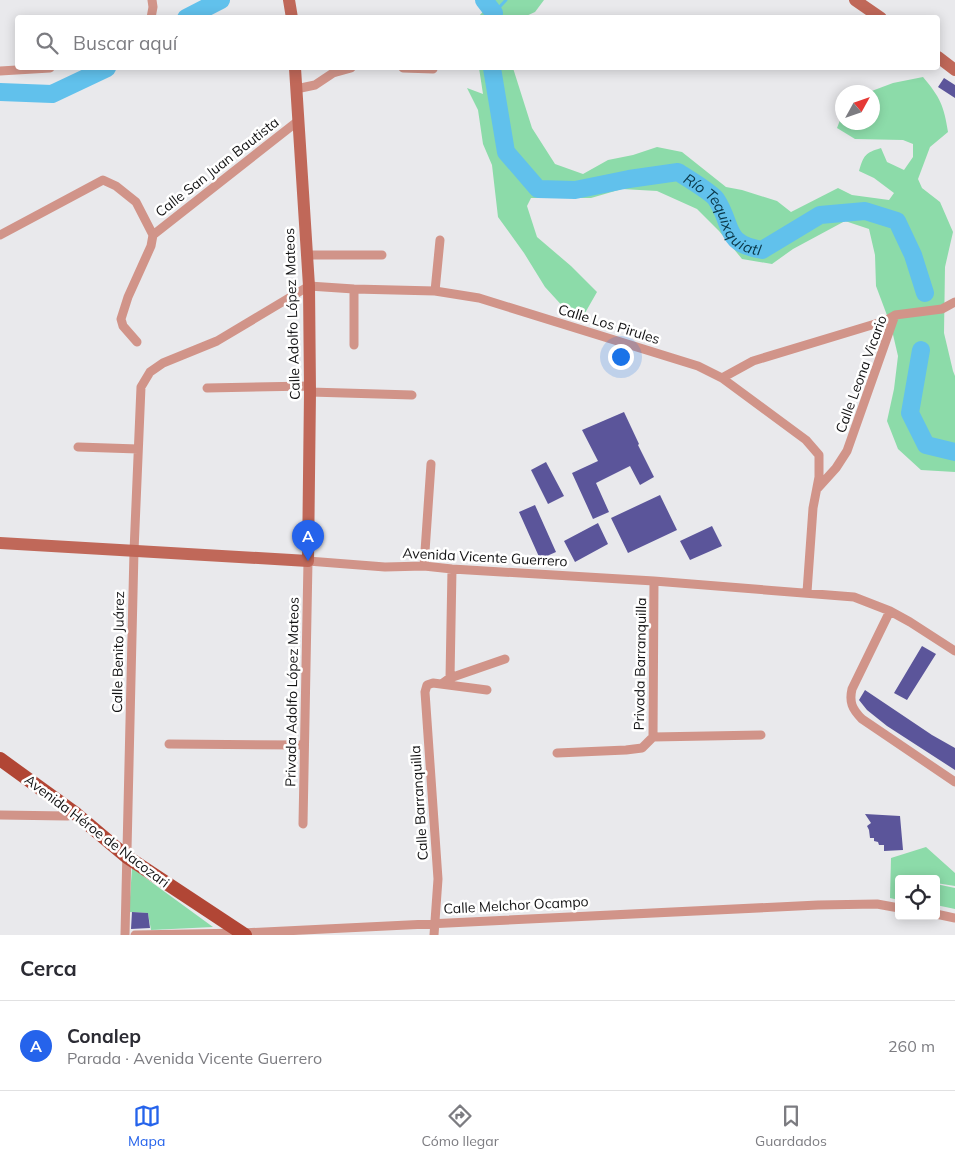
<!DOCTYPE html>
<html lang="es">
<head>
<meta charset="utf-8">
<style>
	:root { --surface:#fff; --page:#f2f2f3; --text:#2b2b33; --muted:#7c7c81; --line:#e1e1e2; --accent:#2563eb }
	body { margin:0; font-family:Mulish,sans-serif; background:var(--page); color:var(--text) }
	.controls { position:absolute; right:15px; bottom:15px; display:grid; overflow:hidden; border-radius:5px; box-shadow:0 2px 12px #0003 }
	.controls button { width:45px; height:45px; display:grid; place-items:center; padding:0; border:0; border-bottom:1px solid var(--line); background:var(--surface); color:var(--text); font:25px sans-serif }
	.compass { position:absolute; left:835px; top:85px; width:45px; height:45px; border-radius:50%; background:var(--surface); box-shadow:0 2px 12px #0003; rotate:50deg }
	.you { position:absolute; left:620px; top:356px; width:18px; height:18px; margin:-12px; border:4px solid #fff; border-radius:50%; background:#1a73e8; box-shadow:0 0 0 8px #1a73e833 }
	.badge { display:grid; place-items:center; width:32px; height:32px; border-radius:50%; background:var(--accent); color:#fff; font-size:16px; font-weight:700 }
	.pin { position:absolute; translate:-50% -41px; filter:drop-shadow(0 1px 2px #0008) }
	.pin::after { content:''; position:absolute; top:26px; width:18px; height:15px; background:inherit; clip-path:polygon(0 0,100% 0,50% 100%) }
	.list { margin:0; padding:0; list-style:none }
	h2 { display:flex; justify-content:space-between; align-items:center; height:65px; margin:0; padding:0 20px; font-size:21px }
	h2 small { font-size:16px; font-weight:400; color:var(--muted) }
	.list li { display:grid; grid-template-columns:32px 1fr auto; gap:15px; align-items:center; box-sizing:border-box; height:90px; padding:0 20px; border-top:1px solid var(--line) }
	.list b { display:block; font-size:19px; white-space:nowrap }
	.list p { margin:0; font-size:16px; white-space:nowrap; color:var(--muted) }
	.list em { font-size:16px; font-style:normal; color:var(--muted) }
	.icon { flex:none; width:28px; height:28px; fill:none; stroke:currentColor; stroke-width:2; stroke-linecap:round; stroke-linejoin:round }
	.map { position:relative; flex:none; width:955px; height:935px; overflow:hidden }
	.search { position:absolute; background:var(--surface); box-shadow:0 2px 12px #0003; left:15px; right:15px; top:15px; height:55px; display:flex; align-items:center; gap:12px; box-sizing:border-box; padding:0 18px; border-radius:5px; color:var(--muted); font-size:19px }
	.sheet { height:155px; background:var(--surface) }
	nav { display:flex; justify-content:space-around; align-items:center; box-sizing:border-box; height:70px; border-top:1px solid var(--line); background:var(--surface); font-size:14px; color:var(--muted) }
	nav a { display:grid; justify-items:center; gap:2px }
	nav .on { color:var(--accent) }
	.map>svg:first-child { display:block }
	.green { fill:#8cdba9 }
	.lines { fill:none; stroke-linecap:round; stroke-linejoin:round }
	.stream { stroke:#61c1ec; stroke-width:3 }
	.river { stroke:#61c1ec; stroke-width:18 }
	.building { fill:#5b559a }
	.minor { stroke:#d19489; stroke-width:9 }
	.secondary { stroke:#c06859; stroke-width:12 }
	.primary { stroke:#b14635; stroke-width:14 }
	.labels { text-anchor:middle; dominant-baseline:central; stroke-width:5; stroke-linejoin:round; paint-order:stroke }
	.street-label { font-size:14px; fill:#121213; stroke:#fff }
	.water-label { font-size:15px; font-style:italic; fill:#0a3748; stroke:#fff }
</style>
</head>
<body>
<div class="map">
<svg width="955" height="935" viewBox="0 0 955 935">
	<rect width="100%" height="100%" fill="#e9e9ec"/>
	<path class="green" d="M494,0H544L535,12L524,17H478Z
		M479,68H513L532,128L555,164L583,174L608,160L633,155L657,147L682,152L726,187L742,190L777,201L791,212L838,188L852,195L889,200L894,193L874,178L859,171C864,155 865,153 881,148L887,162L904,170L913,157V144L903,140L855,139L837,128L842,115V122H872V92H869L893,83L923,77C940,97 944,106 948,132L930,147L918,179L922,188L940,202L953,232L945,267L944,333L953,371L955,376V472L921,470L898,449L887,421L894,389L898,356L891,326L876,286L875,255L869,229L845,221L793,249L772,264L742,259L719,231L697,209L657,191L622,189L591,198H531L527,206L537,237L571,266L597,292L585,313L566,310L545,287L524,253L498,217L492,165L483,144L478,110L467,88L483,94Z
		M926,847L955,873V886L936,883V879H899V900L890,898L891,858Z
		M132,868L213,927L151,930L148,913L129,912Z
		M936,884L955,888V909L936,905Z"/>
	<g class="lines">
		<path class="stream" d="M494,13L506,0"/>
		<g class="river">
			<path d="M484,0L494,13L493,18"/>
			<path d="M186,18L221,0"/>
			<path id="s1" d="M492,68L506,152L538,189L575,190L629,179L678,172C687,178 711,192 716,199C734,226 722,243 762,250L820,215L865,211L897,221L913,255L925,293"/>
			<path d="M0,92L52,94L107,68"/>
			<path d="M921,350L910,413L926,445L955,452"/>
		</g>
	</g>
	<path class="building" d="M944,78L955,85V98L938,87Z
		M624,412L639,444L638,445L654,477L640,485L630,466L596,483L609,512L593,519L572,473L598,461L582,430Z
		M546,462L564,496L548,504L531,470Z
		M660,495L677,530L628,553L611,518Z
		M535,505L556,552L540,559L519,512Z
		M598,523L608,544L575,562L564,541Z
		M712,526L722,546L690,560L680,541Z
		M922,646L936,654L907,700L894,693Z
		M865,690L932,735L955,748V770L887,726L867,710L859,700Z
		M865,814L900,816L903,850L884,851V845H879L878,842L874,841V838H870L869,830L867,826L871,823Z
		M132,912L148,913L150,928L131,929Z"/>
	<g class="lines">
		<path class="minor" d="M151,18L153,7L152,0
			M403,68L433,69
			M0,71L50,68
			M296,89L315,85L333,73L351,68
			M0,235L103,180L116,186L136,202L153,235L151,246L128,297L121,319L123,326L137,342
			M153,235L298,121
			M307,255H382
			M354,289V345
			M435,291L440,240
			M722,378L753,361L885,321L895,315
			M207,388L310,386
			M310,392L412,395
			M78,447L138,449
			M817,489L836,468L847,451L895,315L942,309L955,302
			M424,566L431,464
			M890,611L852,689C849,702 852,709 862,719L955,782
			M450,678L505,659
			M443,683L450,678L452,569
			M653,737L761,735
			M169,744L304,745
			M557,753L626,750L642,748L653,737L654,581
			M0,815L67,816L76,814
			M303,824L308,561L385,567L424,566L452,569L654,581L854,597L890,611L910,622L955,651
			M936,914L955,918
			M125,935L134,551L141,387L150,372L163,363L217,341L309,286L354,289L435,291L479,298L698,366L722,378L806,440L819,455V477L813,508L807,592
			M135,935L242,933L818,905L877,904L899,908
			M434,935L438,879L425,692L427,685L433,683L487,690"/>
		<path class="secondary" d="M289,0L292,18
			M855,0L881,18
			M938,57L955,70
			M0,543L308,561L310,392L309,286L295,68"/>
		<path class="primary" d="M0,759L76,814L127,857L245,935"/>
	</g>
	<g class="labels">
		<g class="street-label">
			<text transform="translate(217 167) rotate(-38)">Calle San Juan Bautista</text>
			<text transform="translate(292 314) rotate(-92)">Calle Adolfo López Mateos</text>
			<text transform="translate(609 324) rotate(17)">Calle Los Pirules</text>
			<text transform="translate(861 374) rotate(-70)">Calle Leona Vicario</text>
			<text transform="translate(485 557) rotate(3)">Avenida Vicente Guerrero</text>
			<text transform="translate(118 652) rotate(-89)">Calle Benito Juárez</text>
			<text transform="translate(640 664) rotate(-89)">Privada Barranquilla</text>
			<text transform="translate(292 692) rotate(-89)">Privada Adolfo López Mateos</text>
			<text transform="translate(419 803) rotate(-94)">Calle Barranquilla</text>
			<text transform="translate(97 831) rotate(37)">Avenida Héroe de Nacozari</text>
			<text transform="translate(516 905) rotate(-3)">Calle Melchor Ocampo</text>
		</g>
		<g class="water-label">
			<text stroke="none"><textPath href="#s1" startOffset="340">Río Tequixquiatl</textPath></text>
		</g>
	</g>
</svg>
<div class="controls">
<button><svg class="icon" aria-label="locate" viewBox="0 0 24 24"><circle cx="12" cy="12" r="6"/><path d="M12 2v4M12 18v4M2 12h4M18 12h4"/></svg></button>
</div>
<svg class="compass" viewBox="-18 -18 36 36"><path d="M0-13l5 13h-10z" fill="#e53935"/><path d="M0 13l5-13h-10z" fill="#7c7c81"/></svg>
<div class="you"></div>
<div class="pin badge" style="left:308px;top:561px">A</div>
<div class="search"><svg class="icon" aria-label="search" viewBox="0 0 24 24"><circle cx="10" cy="10" r="6"/><path d="M15 15l6 6"/></svg>Buscar aquí</div>
</div>
<section class="sheet">
<h2>Cerca<small></small></h2>
<ul class="list">
<li><span class="badge">A</span><div><b>Conalep</b><p>Parada · Avenida Vicente Guerrero</p></div><em>260 m</em></li>
</ul>
</section>
<nav>
<a class="on"><svg class="icon" aria-label="map" viewBox="0 0 24 24"><path d="M3 6l6-2 6 2 6-2v14l-6 2-6-2-6 2zM9 4v14M15 6v14"/></svg>Mapa</a>
<a><svg class="icon" aria-label="directions" viewBox="0 0 24 24"><path d="M12 3l9 9-9 9-9-9zM9 14v-3h6M13 9l2 2-2 2"/></svg>Cómo llegar</a>
<a><svg class="icon" aria-label="saved" viewBox="0 0 24 24"><path d="M7 4h10v16l-5-4-5 4z"/></svg>Guardados</a>
</nav>
</body>
</html>
